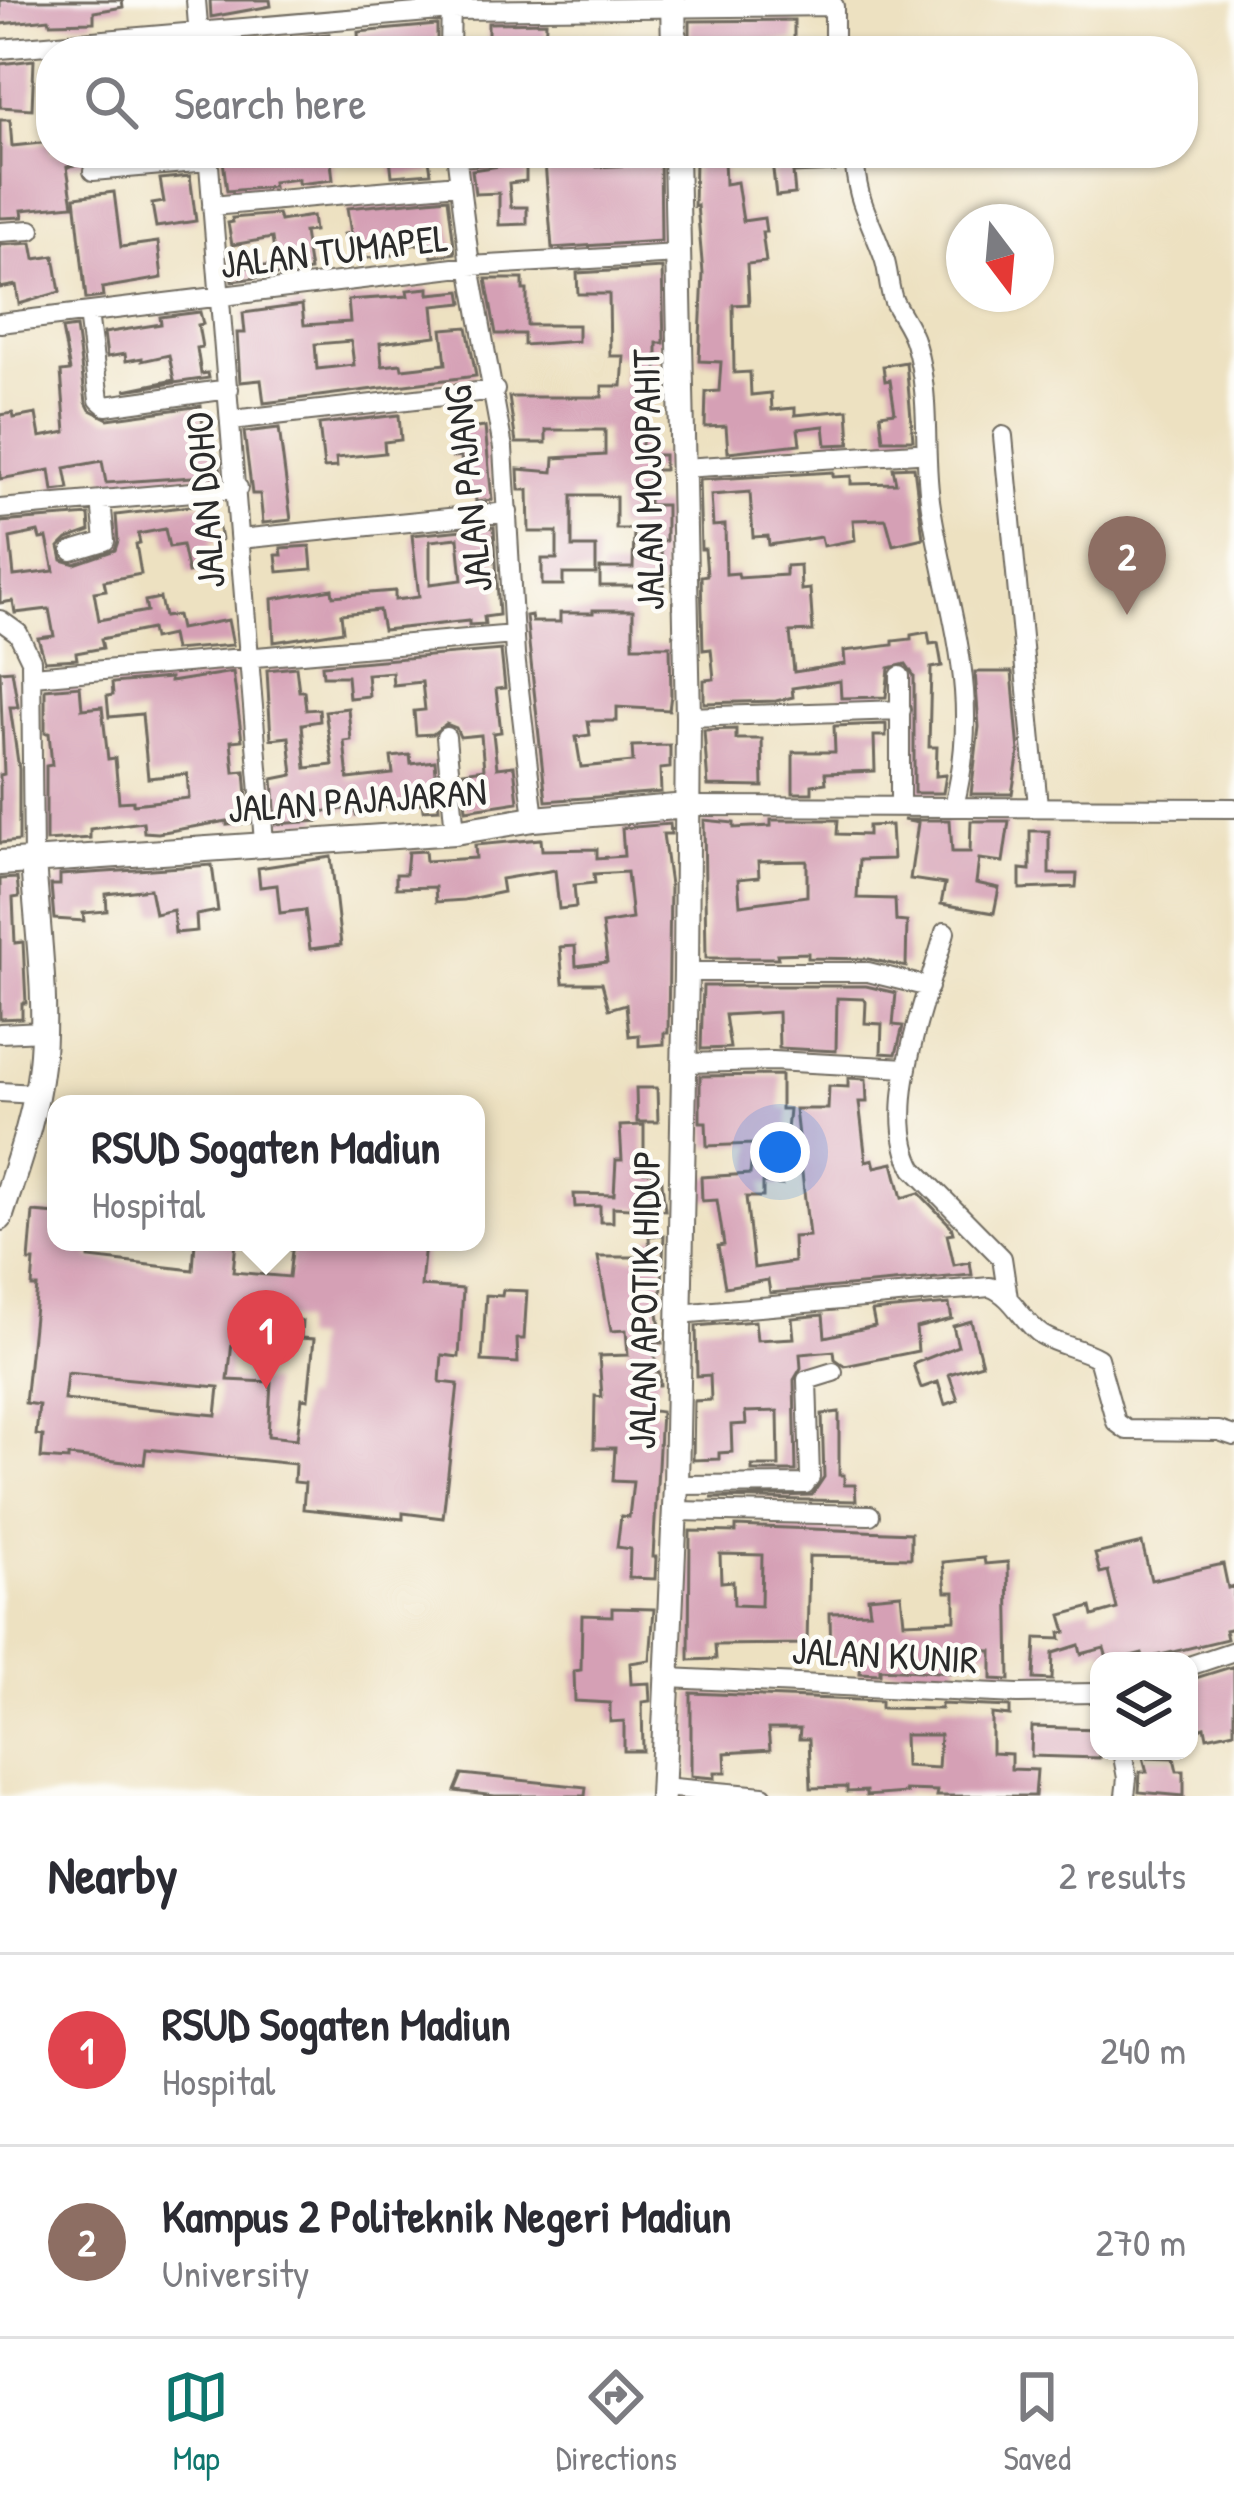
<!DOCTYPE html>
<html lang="en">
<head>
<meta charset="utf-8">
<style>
	:root { --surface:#fff; --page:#f7f7f7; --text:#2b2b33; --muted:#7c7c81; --line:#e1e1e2; --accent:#0f766e }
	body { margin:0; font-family:"Patrick Hand",sans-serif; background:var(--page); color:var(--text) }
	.controls { position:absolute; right:36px; bottom:36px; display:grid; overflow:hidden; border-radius:24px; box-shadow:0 3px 9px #0004 }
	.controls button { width:108px; height:108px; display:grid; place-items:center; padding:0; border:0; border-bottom:3px solid var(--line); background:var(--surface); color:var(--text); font:60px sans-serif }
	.compass { position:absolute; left:946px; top:204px; width:108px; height:108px; border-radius:50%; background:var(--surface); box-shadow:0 3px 9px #0004; rotate:164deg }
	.you { position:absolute; left:780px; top:1152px; width:42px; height:42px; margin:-30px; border:9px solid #fff; border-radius:50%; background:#1a73e8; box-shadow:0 0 0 18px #1a73e833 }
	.badge { display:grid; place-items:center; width:78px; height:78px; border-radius:50%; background:var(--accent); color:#fff; font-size:39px; font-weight:700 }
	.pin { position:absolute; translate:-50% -99px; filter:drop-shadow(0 3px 6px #0008) }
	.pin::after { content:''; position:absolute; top:63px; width:42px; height:36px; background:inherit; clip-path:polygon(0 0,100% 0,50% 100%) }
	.popup { position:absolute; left:47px; top:1095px; width:438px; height:156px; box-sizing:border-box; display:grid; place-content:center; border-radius:24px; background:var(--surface); filter:drop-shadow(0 3px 9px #0005); font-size:39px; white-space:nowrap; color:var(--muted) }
	.popup b { font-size:45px; color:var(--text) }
	.popup::after { content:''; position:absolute; left:50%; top:100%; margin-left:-24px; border:24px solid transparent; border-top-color:var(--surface) }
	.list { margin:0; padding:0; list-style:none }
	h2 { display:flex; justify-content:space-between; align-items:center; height:156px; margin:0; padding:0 48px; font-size:51px }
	h2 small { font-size:39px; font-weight:400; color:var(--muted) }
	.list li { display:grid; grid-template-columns:78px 1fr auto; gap:36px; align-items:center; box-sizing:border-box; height:192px; padding:0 48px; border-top:3px solid var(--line) }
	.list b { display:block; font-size:45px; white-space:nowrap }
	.list p { margin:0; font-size:39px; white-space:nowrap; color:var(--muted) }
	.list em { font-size:39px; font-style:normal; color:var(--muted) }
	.icon { flex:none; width:66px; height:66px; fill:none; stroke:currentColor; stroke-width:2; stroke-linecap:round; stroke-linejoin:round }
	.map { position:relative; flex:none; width:1234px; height:1796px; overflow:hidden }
	.search { position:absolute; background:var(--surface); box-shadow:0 3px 9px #0004; left:36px; right:36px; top:36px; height:132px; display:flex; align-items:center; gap:30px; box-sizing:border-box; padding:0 42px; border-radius:48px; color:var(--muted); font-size:45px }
	.sheet { height:540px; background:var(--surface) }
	nav { display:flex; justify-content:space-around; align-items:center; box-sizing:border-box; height:168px; border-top:3px solid var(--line); background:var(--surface); font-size:33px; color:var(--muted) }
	nav a { display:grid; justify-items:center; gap:6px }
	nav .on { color:var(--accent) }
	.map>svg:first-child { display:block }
	.building { fill:#d5a0b5; fill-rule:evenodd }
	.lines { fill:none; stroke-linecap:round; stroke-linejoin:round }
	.minor-casing { stroke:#6f6b60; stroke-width:22 }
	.tertiary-casing { stroke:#6f6b60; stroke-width:28 }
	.minor { stroke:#fff; stroke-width:18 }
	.tertiary { stroke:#fff; stroke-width:24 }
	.labels { text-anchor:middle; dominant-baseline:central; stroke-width:9; stroke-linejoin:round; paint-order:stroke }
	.street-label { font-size:39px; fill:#2b2b2b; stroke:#fdfcf7 }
</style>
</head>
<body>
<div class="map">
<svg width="1234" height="1796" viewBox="0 0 1234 1796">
	<rect width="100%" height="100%" fill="#fdfcf7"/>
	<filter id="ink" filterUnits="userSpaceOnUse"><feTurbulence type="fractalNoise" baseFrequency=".00833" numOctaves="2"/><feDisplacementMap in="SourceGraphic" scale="24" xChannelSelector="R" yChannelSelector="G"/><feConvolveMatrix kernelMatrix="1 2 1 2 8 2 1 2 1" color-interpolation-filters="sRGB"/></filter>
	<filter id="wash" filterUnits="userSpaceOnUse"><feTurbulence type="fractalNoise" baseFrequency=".004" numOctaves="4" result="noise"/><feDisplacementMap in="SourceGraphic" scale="48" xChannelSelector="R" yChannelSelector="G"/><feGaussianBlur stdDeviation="2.7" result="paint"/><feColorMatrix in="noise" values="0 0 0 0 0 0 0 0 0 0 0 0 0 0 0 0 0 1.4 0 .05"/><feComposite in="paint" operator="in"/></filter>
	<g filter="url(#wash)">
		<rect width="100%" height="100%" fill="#ede1c1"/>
		<g id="blocks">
			<path class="building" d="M0,0H122L123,7L94,12V22L50,23L49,19L0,24Z
				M210,0H270L271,6L211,17Z
				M794,20V41H768V51H690V21Z
				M546,22L545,51H488V23Z
				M437,25V46H428V51H359L358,32Z
				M329,34L331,51H245V42Z
				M34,60L32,109L0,107V64Z
				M0,120H10L12,146L51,142V153H108V156L67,167L73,205L22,210L23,217L0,218Z
				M222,153H330L333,180L298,184V179L272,182L273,187L227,191Z
				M428,153L431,173L392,176L390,157Z
				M582,153H596L597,167L630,165V153H660L661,241L552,248L545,163L570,161L569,158L582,157Z
				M771,153H816L817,159L835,157V171L793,173L795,194L776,196Z
				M724,159L725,184L737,182L743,221L764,218L766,232H762L766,262L747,264L749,304L733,305L734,373L750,372L751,395L771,393L772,410L795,408V415L848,410L850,444L826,445L824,426L798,429L800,444L728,452L726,426L705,427L706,392L719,391L721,362L699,361L703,273L697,205L694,206L695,160Z
				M526,162V181L509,183L511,207H527V224L499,225V193L475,194L472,170Z
				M190,176L196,221L156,227L152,204L164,202L160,179Z
				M114,192L121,247L158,242L162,278L102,288L103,297L86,299L75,197Z
				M448,198L455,253L432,257L429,242L402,247L403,254L349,260L344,234L351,233L347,208Z
				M278,214L280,221L312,216L314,231L304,232L310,271L232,281L231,269L276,265L272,238L232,245L228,223L233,222L232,218Z
				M32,243L35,259L54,256L60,292L19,304L16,285L0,288V245Z
				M662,268L664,343H657V379H651V409H642V455H664V470H649V505H666V541H660L664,586H600V568H633L634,529H616V497L599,495H572V547H596V574H563V585H542V559H557V532H529L528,490H519L518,469L553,472L554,458L605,455V430H546V443H516L509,397H602V386H622L624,356H610L609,294H578L577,273Z
				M486,279H523V290H527V325H578V341L524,345V334H496Z
				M429,288V294L461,291L463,303L433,306L436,336L380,343L382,366L401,364L402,369L446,364L442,329L467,327L476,376L264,403L261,380L240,382L237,333H245L243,313L302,305L304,325L350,322L348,300L408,296L407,290ZM351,341L354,365L317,369L315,344Z
				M200,312L203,324L198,325L202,347L197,348L201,374L208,373L209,378L125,390L174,380L169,355L142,361V358L126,361L125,354L107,357L104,333L161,324L160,317Z
				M76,327L86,402L90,410L108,419L201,406L204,437L210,436L214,458L219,457L221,475L106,483L102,461L65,468L69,489L53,491L50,470L0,479V415L13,413L14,418L36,414L40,437L66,432L61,372L70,371L62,329Z
				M906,362L913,440H883L880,414L895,412L890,380L885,381L883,366Z
				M399,415L401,440L384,442L385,453L336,458L337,467L324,468L319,424Z
				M485,427L492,500L476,502L475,489L464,490L461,456L452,457L449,431Z
				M279,428L291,520L263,523L260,494H252L244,432Z
				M914,467L923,538L893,545L886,519L853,520L855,540L823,546L821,537L769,545L768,536L753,537L750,492L711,495L713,526L725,525L726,574L738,573L739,578L786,575V566L800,565L801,590L810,589L813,631L790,632L794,672L845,664L844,651L893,645V641L911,639V635L928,632L930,644L938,643L942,666L931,668L929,747H937L936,776L946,775L943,793H914V676L906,664L889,668L886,697L841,698L840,681L792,688L793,697L776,701L704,703V680L714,679L711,649L703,650L701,576L707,575L705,549H701L699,480L833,472V477L851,476V484L896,483L893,468Z
				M207,504L209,515L216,514L221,540L210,542L213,568L188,573L182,545L169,547L165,529L138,534L140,543L136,544L141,574L104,581L106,590L94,592L99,620L147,611L145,601L160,598L164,617L177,615L180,629L228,620L233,645L174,650L171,635L153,639L151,629L101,639L103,648L76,653L77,659L45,661L38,638L54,636L49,609L15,613L13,601L0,603V522L89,515L90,531L67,539L59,547L62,560L75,564L115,550L118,541L116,515ZM38,532L40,539L47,538L54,571L14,576L10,538Z
				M494,527L499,615L484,617L485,624L469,625V621L383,630L379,610L341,614L343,631L274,642L272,599L332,589L333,596L395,591V600L419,597L412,535ZM458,538L462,580L430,584V541Z
				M310,546L312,569L278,572L276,555H282L281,548Z
				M593,610H633V646H670L671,695L669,710L617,707V721H588L590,735L576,737L581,767L633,762L632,746L670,745V768L660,769L661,792L546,801L526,616L531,615L532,622H560V613H593Z
				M501,650L505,688L496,689L501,732L493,733L497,768L514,766L518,802L466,810L463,772L484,769L481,735L460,737L456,728L446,724L433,734L416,735L414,711L425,710L422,682L393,685L392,672L367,674L369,696L349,698L347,676H323L322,665Z
				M296,667L299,691H304L306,710L319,709L320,721L302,724L306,768L333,765L325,711L348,708L351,740L344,741L348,779L393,774L391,757L410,755L411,764L435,761L439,809L423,810L422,803L373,808V814L356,815L355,808L318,812L319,821L276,824L273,779L293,775L289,737L271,739L267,670Z
				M12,670L18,707H10L19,769V841L0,843V775L4,774L0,671Z
				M233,672L242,740L231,741L234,772L245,771L249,823L227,825V821L158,833L144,832L143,822L90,829V838L46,841V766L52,765L49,733H45V689L80,686L82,709L102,707L108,759L115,758L119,802L133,801V804L189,798L187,774L148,778L142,714L109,717L107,696L113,695L112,683L170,678V682Z
				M975,672H1012L1019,752L1012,794H971L979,727Z
				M886,724V736H874L875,771L825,773L826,783L812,785V793H793V752H835L834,726Z
				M736,729V739H762L763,787L708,786L704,730Z
				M704,820L734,823V828L771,826V820H838L837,834L868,835V826L891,825L893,859L859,860L857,898L895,899L896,921L907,922L906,967L869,959L808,958V953L777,954L778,958H706ZM807,861V896L740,905L738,879L759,877L758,862Z
				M950,820L952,852H970L971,821H1009L1003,862L979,859L976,883L999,888L994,913L941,904L945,884L910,879L918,823L903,820Z
				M670,824L671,834H663L670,885L668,1033H664V1044L639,1046V1035L629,1036L626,1004L609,1009L602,983H563L560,947L575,946L576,966L607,962L602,924L632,919L627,872L594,874L595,883L574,885L576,907L559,909L555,870L501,879L503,892L464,900L436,902L435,887L396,888V874H406L408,852L425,851L426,861L476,858L475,845L541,839L542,850L597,849V858L624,856L622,828Z
				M1030,831H1049V874H1077L1076,887L1020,889V869L1030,870Z
				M331,857L341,945L310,949L305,910L280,913L277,885L260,887L258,868Z
				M212,865L218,911L196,915L197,931L175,933L173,910L155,914L150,889L106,894L107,911L83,913L84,921L54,919L51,885H60V875Z
				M17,878L19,897L13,898L15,943L23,942L26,1003H22V1018L0,1019V879Z
				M703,986H866L896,993L893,1025L903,1026L896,1054L881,1053L882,1024L865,1023L866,1002L863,999L837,998L836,1051L779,1048L778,1012L725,1015L730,1048L701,1049Z
				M781,1075V1109H789L782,1185L763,1183V1197H746L754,1268L794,1262L793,1237L809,1236L795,1109H828L829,1086L848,1087V1078L866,1079L867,1102H859L866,1161L873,1159L875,1167L893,1163L902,1198L919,1193L951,1226L953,1233L947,1234L954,1265L970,1262L972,1275L770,1293L768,1280L725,1287L718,1246L724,1245L717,1200L702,1201L701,1177L750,1174L753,1144L707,1146L706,1122H700V1076Z
				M636,1088H657L658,1122H637Z
				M644,1125V1172L661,1173L665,1210L613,1207V1222H600V1206L575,1207L574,1194L614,1195L616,1160H622L620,1126Z
				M33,1212L56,1214V1242H90L89,1258L193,1270L195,1242H236L233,1272L289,1277L293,1242L425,1243L421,1286L463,1289L459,1357L442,1355L440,1382L458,1384L443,1518L403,1513V1519L303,1509L305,1483L294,1482L295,1464L146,1449L144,1464L68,1456V1460L41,1458L43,1436L36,1435L39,1405L25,1403L37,1287H32L34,1261H29ZM235,1314L302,1321L301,1338L314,1339L308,1399L302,1398L297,1439L268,1436L271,1382L228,1380ZM67,1373L219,1387L216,1415L64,1400Z
				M664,1235L661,1305H657L662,1343H655V1372H659L660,1385L645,1387L646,1410L661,1412L653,1557H656L655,1579L629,1578L630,1549L617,1547L621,1516L629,1517L633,1482L613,1481L615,1448H594L595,1396L602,1397L599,1356L628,1355L626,1330L611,1331L598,1257H650L649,1236Z
				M503,1290L527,1291L524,1339H517L518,1363L482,1361L486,1295L502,1296Z
				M949,1304L952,1319L916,1328L918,1351L845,1366L835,1359L834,1351L800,1354L801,1368L794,1380L796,1471H752V1466H779L778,1411L745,1412L746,1424L731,1425L732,1452L719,1453V1459L693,1460L694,1401L711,1400L710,1375L697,1376L696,1326L755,1321L757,1340L794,1338L792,1318L823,1315L825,1337L875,1326L872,1311Z
				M971,1321L982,1364L949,1374L958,1400L945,1405L938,1382L921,1388L913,1364L958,1346L953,1326Z
				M839,1412V1475H844V1485H855L856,1501L711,1498L812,1495L824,1477L822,1414Z
				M736,1526L911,1533V1558L809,1556L807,1644L715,1645L716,1659L689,1660L690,1531L736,1532ZM720,1554L762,1555L761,1606L734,1605L733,1581L721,1582Z
				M1142,1543L1151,1580L1223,1564L1228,1588L1234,1586V1628L1225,1630L1227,1639L1144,1659L1142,1653L1112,1661H1108L1104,1648L1081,1654L1079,1645L1053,1653L1052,1680L1034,1679L1036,1638L1061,1639L1060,1633L1066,1632L1061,1615L1091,1607L1093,1616L1117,1609L1108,1571L1100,1573L1095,1554Z
				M984,1558L985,1564L1008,1562L1010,1680L992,1679V1651L956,1650L957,1673L880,1669V1674L860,1673L861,1658L831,1659L830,1613L870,1612L868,1597L901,1594L904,1622L955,1620V1592H946L943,1562Z
				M612,1608L654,1609L650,1660L630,1663L631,1684L649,1683L650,1701L642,1702L643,1751H624V1721L610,1722V1703L575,1701L574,1671L581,1670L582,1615L612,1616Z
				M1234,1666V1731L1207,1737L1205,1727L1189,1732V1680Z
				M691,1693L881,1701V1708L941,1709V1704L1010,1707V1716L992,1714V1753L1011,1754V1769L1037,1770L1035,1796H936L937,1791L905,1790L906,1793L866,1796V1791L847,1792V1787L811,1788L809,1739H799L800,1729H768L770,1750L725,1753L726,1772H715V1778L691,1776ZM904,1735H940L938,1768L905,1766Z
				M1032,1727L1099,1729V1758L1031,1756Z
				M1143,1757L1174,1758L1177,1771H1184V1796L1139,1792L1140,1772H1147Z
				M462,1774L586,1787L585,1796H495L455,1791Z"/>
		</g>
	</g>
	<g filter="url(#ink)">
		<use href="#blocks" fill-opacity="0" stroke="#6f6b60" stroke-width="3"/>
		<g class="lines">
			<defs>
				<path id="minor" d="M196,0L200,51
					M0,49L451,10L834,6V51
					M450,51L451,2
					M208,153L264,842
					M456,153L470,266L503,448L515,655L534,819
					M854,153C856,202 869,215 884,258C889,272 888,288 894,302C901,316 911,328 915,343C932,399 922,451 931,507C948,615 983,692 954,806
					M456,157L517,153
					M93,171L208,161
					M212,206L458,184
					M0,232L31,230
					M88,313L99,400L106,406L229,389
					M0,323L470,266L678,254
					M232,420L495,390
					M1003,436L1038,806
					M683,468L916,453
					M0,509L238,488
					M240,539L508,512
					M72,551L105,541L101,500
					M0,620L18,633L31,660L33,860
					M33,676L514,635
					M900,676V806
					M688,717L901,710
					M446,737L455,832
					M687,806L1234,808
					M945,932C928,994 880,1109 914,1169L1002,1258L1008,1298
					M686,972H868L929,987
					M0,1033L43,1031
					M684,1063L773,1061L907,1068
					M0,1092L36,1094
					M679,1314L990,1287C1014,1296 1022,1322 1042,1335C1058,1345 1080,1348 1098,1358L1116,1422L1127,1430L1219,1431L1234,1436
					M676,1485L805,1484L810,1477L807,1380L833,1372
					M675,1511L870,1515
					M1189,1666L1234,1651
					M668,1678L1018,1694L1099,1693
					M1122,1751L1127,1778L1125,1796
					M662,1787L763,1796"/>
				<path id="tertiary" d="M673,0L674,51
					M0,863L455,832L534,819L687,806
					M0,1218C16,1168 35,1118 41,1065C48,999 37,927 33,860
					M662,1796L676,1485L686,972L688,717L676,153"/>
			</defs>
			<use href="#minor" class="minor-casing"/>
			<use href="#tertiary" class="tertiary-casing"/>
			<use href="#minor" class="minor"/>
			<use href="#tertiary" class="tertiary"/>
		</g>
	</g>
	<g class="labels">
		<g class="street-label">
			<text transform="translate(334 250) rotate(-7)">JALAN TUMAPEL</text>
			<text transform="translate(647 480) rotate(-91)">JALAN MOJOPAHIT</text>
			<text transform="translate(467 489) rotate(-96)">JALAN PAJANG</text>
			<text transform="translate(204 500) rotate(-94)">JALAN DOHO</text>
			<text transform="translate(357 799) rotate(-4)">JALAN PAJAJARAN</text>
			<text transform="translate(643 1300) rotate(-89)">JALAN APOTIK HIDUP</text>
			<text transform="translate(885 1654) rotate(3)">JALAN KUNIR</text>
		</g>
	</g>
</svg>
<div class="controls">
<button><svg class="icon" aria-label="layers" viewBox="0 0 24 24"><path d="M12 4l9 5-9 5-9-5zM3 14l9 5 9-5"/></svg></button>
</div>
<svg class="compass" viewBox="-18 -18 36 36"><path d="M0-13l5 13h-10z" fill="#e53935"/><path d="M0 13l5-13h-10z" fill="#7c7c81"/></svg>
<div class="you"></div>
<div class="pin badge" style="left:266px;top:1389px;background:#e0444e">1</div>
<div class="popup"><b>RSUD Sogaten Madiun</b>Hospital</div>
<div class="pin badge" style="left:1127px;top:615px;background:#8d6e63">2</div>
<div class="search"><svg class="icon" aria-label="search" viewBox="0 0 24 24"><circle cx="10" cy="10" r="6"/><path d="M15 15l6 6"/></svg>Search here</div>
</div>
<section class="sheet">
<h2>Nearby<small>2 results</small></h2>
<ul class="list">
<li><span class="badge" style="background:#e0444e">1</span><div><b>RSUD Sogaten Madiun</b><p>Hospital</p></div><em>240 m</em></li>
<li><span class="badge" style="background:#8d6e63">2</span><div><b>Kampus 2 Politeknik Negeri Madiun</b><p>University</p></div><em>270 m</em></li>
</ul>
</section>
<nav>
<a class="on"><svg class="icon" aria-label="map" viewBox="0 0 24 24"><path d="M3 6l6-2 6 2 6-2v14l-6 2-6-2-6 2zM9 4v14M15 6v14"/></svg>Map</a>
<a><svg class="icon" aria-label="directions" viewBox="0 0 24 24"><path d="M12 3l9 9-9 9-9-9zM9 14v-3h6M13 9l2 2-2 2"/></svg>Directions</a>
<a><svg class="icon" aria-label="saved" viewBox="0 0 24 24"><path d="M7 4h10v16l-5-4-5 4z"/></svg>Saved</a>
</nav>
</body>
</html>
